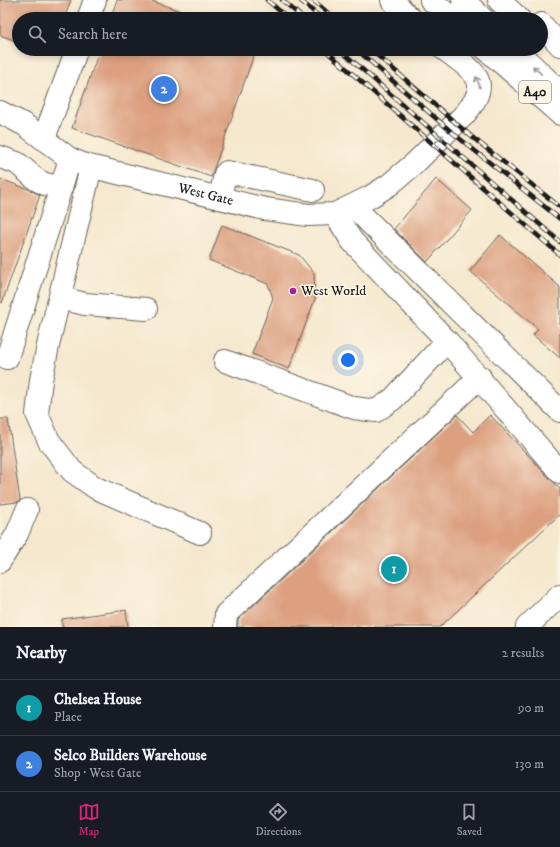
<!DOCTYPE html>
<html lang="en">
<head>
<meta charset="utf-8">
<style>
	:root { --surface:#171b24; --page:#20242c; --text:#f1f3f6; --muted:#9ea1a6; --line:#363941; --accent:#db2777 }
	body { margin:0; font-family:"IM FELL DW Pica",serif; background:var(--page); color:var(--text) }
	.you { position:absolute; left:348px; top:360px; width:14px; height:14px; margin:-10px; border:3px solid #fff; border-radius:50%; background:#1a73e8; box-shadow:0 0 0 6px #1a73e833 }
	.badge { display:grid; place-items:center; width:26px; height:26px; border-radius:50%; background:var(--accent); color:#fff; font-size:13px; font-weight:700 }
	.pin { position:absolute; translate:-50% -50%; border:2px solid #fff; box-shadow:0 1px 4px #0006 }
	.list { margin:0; padding:0; list-style:none }
	h2 { display:flex; justify-content:space-between; align-items:center; height:52px; margin:0; padding:0 16px; font-size:17px }
	h2 small { font-size:13px; font-weight:400; color:var(--muted) }
	.list li { display:grid; grid-template-columns:26px 1fr auto; gap:12px; align-items:center; box-sizing:border-box; height:56px; padding:0 16px; border-top:1px solid var(--line) }
	.list b { display:block; font-size:15px; white-space:nowrap }
	.list p { margin:0; font-size:13px; white-space:nowrap; color:var(--muted) }
	.list em { font-size:13px; font-style:normal; color:var(--muted) }
	.icon { flex:none; width:22px; height:22px; fill:none; stroke:currentColor; stroke-width:2; stroke-linecap:round; stroke-linejoin:round }
	.map { position:relative; flex:none; width:560px; height:627px; overflow:hidden }
	.search { position:absolute; background:var(--surface); box-shadow:0 2px 6px #0003; left:12px; right:12px; top:12px; height:44px; display:flex; align-items:center; gap:10px; box-sizing:border-box; padding:0 14px; border-radius:22px; color:var(--muted); font-size:15px }
	.sheet { height:164px; background:var(--surface) }
	nav { display:flex; justify-content:space-around; align-items:center; box-sizing:border-box; height:56px; border-top:1px solid var(--line); background:var(--surface); font-size:11px; color:var(--muted) }
	nav a { display:grid; justify-items:center; gap:2px }
	nav .on { color:var(--accent) }
	.map>svg:first-child { display:block }
	.building { fill:#dc9f7f }
	.lines { fill:none; stroke-linecap:round; stroke-linejoin:round }
	.minor-casing { stroke:#68635a; stroke-width:24 }
	.highway-casing { stroke:#68635a; stroke-width:24 }
	.minor { stroke:#fff; stroke-width:22 }
	.highway { stroke:#fff; stroke-width:22 }
	.rail-casing { stroke:#1c1c1c; stroke-width:4.5 }
	.rail { stroke:#fcf5e5; stroke-width:3; stroke-dasharray:9; stroke-linecap:butt }
	.oneway { stroke:#999 }
	.poi-dot { fill:#b5179e; stroke:#fcf5e5; stroke-width:1.5 }
	.labels { text-anchor:middle; dominant-baseline:central; stroke-width:3; stroke-linejoin:round; paint-order:stroke }
	.shield { fill:#fcf5e5; stroke:#5f5d58; stroke-width:1 }
	.shield-label { font-size:13px; font-weight:bold; fill:#1c1c1c }
	.street-label { font-size:14px; fill:#1c1c1c; stroke:#fcf5e5 }
	.poi-label { font-size:14px; fill:#1c1c1c; stroke:#fcf5e5; text-anchor:start }
</style>
</head>
<body>
<div class="map">
<svg width="560" height="627" viewBox="0 0 560 627">
	<rect width="100%" height="100%" fill="#fcf5e5"/>
	<filter id="ink" filterUnits="userSpaceOnUse"><feTurbulence type="fractalNoise" baseFrequency=".025" numOctaves="2"/><feDisplacementMap in="SourceGraphic" scale="8" xChannelSelector="R" yChannelSelector="G"/><feConvolveMatrix kernelMatrix="1 2 1 2 8 2 1 2 1" color-interpolation-filters="sRGB"/></filter>
	<filter id="wash" filterUnits="userSpaceOnUse"><feTurbulence type="fractalNoise" baseFrequency=".012" numOctaves="4" result="noise"/><feDisplacementMap in="SourceGraphic" scale="16" xChannelSelector="R" yChannelSelector="G"/><feGaussianBlur stdDeviation="0.9" result="paint"/><feColorMatrix in="noise" values="0 0 0 0 0 0 0 0 0 0 0 0 0 0 0 0 0 1.4 0 .05"/><feComposite in="paint" operator="in"/></filter>
	<g filter="url(#wash)">
		<rect width="100%" height="100%" fill="#f5e8ce"/>
		<g id="blocks">
			<path class="building" d="M0,0H71L64,19H19V42L0,35Z
				M117,0H149L197,17V19H110Z
				M100,49H256L211,177L72,128Z
				M0,179L28,189L40,195L2,303L0,302Z
				M436,179L472,210L427,262L394,229Z
				M222,225L299,255L314,273L315,299L289,369L252,354L273,298L268,284L209,260Z
				M500,235L560,287V358L533,335L538,329L470,271Z
				M457,415L473,432L490,415L560,489V514L440,627H238V620Z
				M0,419H8L20,500L18,502L0,504Z
				M126,610L128,627H62V619Z"/>
		</g>
	</g>
	<g filter="url(#ink)">
		<use href="#blocks" fill-opacity="0" stroke="#68635a" stroke-width="1"/>
		<g class="lines">
			<defs>
				<g id="minor">
					<path d="M88,19L95,0"/>
					<path id="s1" d="M0,112L25,125L70,159L85,165L265,209L308,215L335,214L370,197L389,185L414,164L464,115"/>
					<path d="M44,138L77,49"/>
					<path d="M0,157L17,163L37,180L45,184L61,187"/>
					<path d="M91,167L49,341L41,380L37,414L49,441L72,471L96,488L200,533"/>
					<path d="M220,198L225,174L227,172L313,190"/>
					<path d="M353,206L560,411"/>
					<path d="M60,298L85,304L146,309"/>
					<path d="M447,341L560,472"/>
					<path d="M7,358L70,159"/>
					<path d="M225,361L354,408L376,411L393,399L447,341L352,241L335,214"/>
					<path d="M0,561L17,534L27,510"/>
					<path d="M225,627L226,614L480,377"/>
					<path d="M527,627L560,595"/>
				</g>
				<path id="highway" d="M392,0L411,19
					M431,0L453,19
					M463,0L483,19
					M499,0L519,19
					M541,24L560,45
					M444,49C473,71 495,80 464,115
					M486,49L560,114
					M515,49L560,92"/>
			</defs>
			<use href="#minor" class="minor-casing"/>
			<use href="#highway" class="highway-casing"/>
			<use href="#minor" class="minor"/>
			<use href="#highway" class="highway"/>
			<defs>
				<path id="rail" d="M267,0L289,19
					M282,0L304,19
					M300,0L322,19
					M313,0L335,19
					M324,49L560,255
					M339,49L560,242
					M356,49L454,134L560,219
					M370,49L472,137L560,207"/>
			</defs>
			<use href="#rail" class="rail-casing"/>
			<use href="#rail" class="rail"/>
		</g>
		<defs><path id="oneway-shaft" d="M-6 0H5M1.5-3L5.5 0L1.5 3" fill="none" stroke-width="1.6" stroke-linecap="round" stroke-linejoin="round"/></defs>
		<g class="oneway">
			<use href="#oneway-shaft" transform="translate(537 70) rotate(-137)"/>
			<use href="#oneway-shaft" transform="translate(478 82) rotate(-110)"/>
			<use href="#oneway-shaft" transform="translate(439 139) rotate(-44)"/>
		</g>
	</g>
	<circle class="poi-dot" cx="293" cy="291" r="4"/>
	<g class="labels">
		<rect class="shield" x="519" y="81" width="32" height="22" rx="3"/>
		<g class="shield-label">
			<text x="535" y="92">A40</text>
		</g>
		<g class="street-label">
			<text stroke="none"><textPath href="#s1" startOffset="225">West Gate</textPath></text>
		</g>
		<g class="poi-label">
			<text x="301" y="291">West World</text>
		</g>
	</g>
</svg>
<div class="you"></div>
<div class="pin badge" style="left:394px;top:569px;background:#0f9aa8">1</div>
<div class="pin badge" style="left:164px;top:89px;background:#3f7fe0">2</div>
<div class="search"><svg class="icon" aria-label="search" viewBox="0 0 24 24"><circle cx="10" cy="10" r="6"/><path d="M15 15l6 6"/></svg>Search here</div>
</div>
<section class="sheet">
<h2>Nearby<small>2 results</small></h2>
<ul class="list">
<li><span class="badge" style="background:#0f9aa8">1</span><div><b>Chelsea House</b><p>Place</p></div><em>90 m</em></li>
<li><span class="badge" style="background:#3f7fe0">2</span><div><b>Selco Builders Warehouse</b><p>Shop · West Gate</p></div><em>130 m</em></li>
</ul>
</section>
<nav>
<a class="on"><svg class="icon" aria-label="map" viewBox="0 0 24 24"><path d="M3 6l6-2 6 2 6-2v14l-6 2-6-2-6 2zM9 4v14M15 6v14"/></svg>Map</a>
<a><svg class="icon" aria-label="directions" viewBox="0 0 24 24"><path d="M12 3l9 9-9 9-9-9zM9 14v-3h6M13 9l2 2-2 2"/></svg>Directions</a>
<a><svg class="icon" aria-label="saved" viewBox="0 0 24 24"><path d="M7 4h10v16l-5-4-5 4z"/></svg>Saved</a>
</nav>
</body>
</html>
